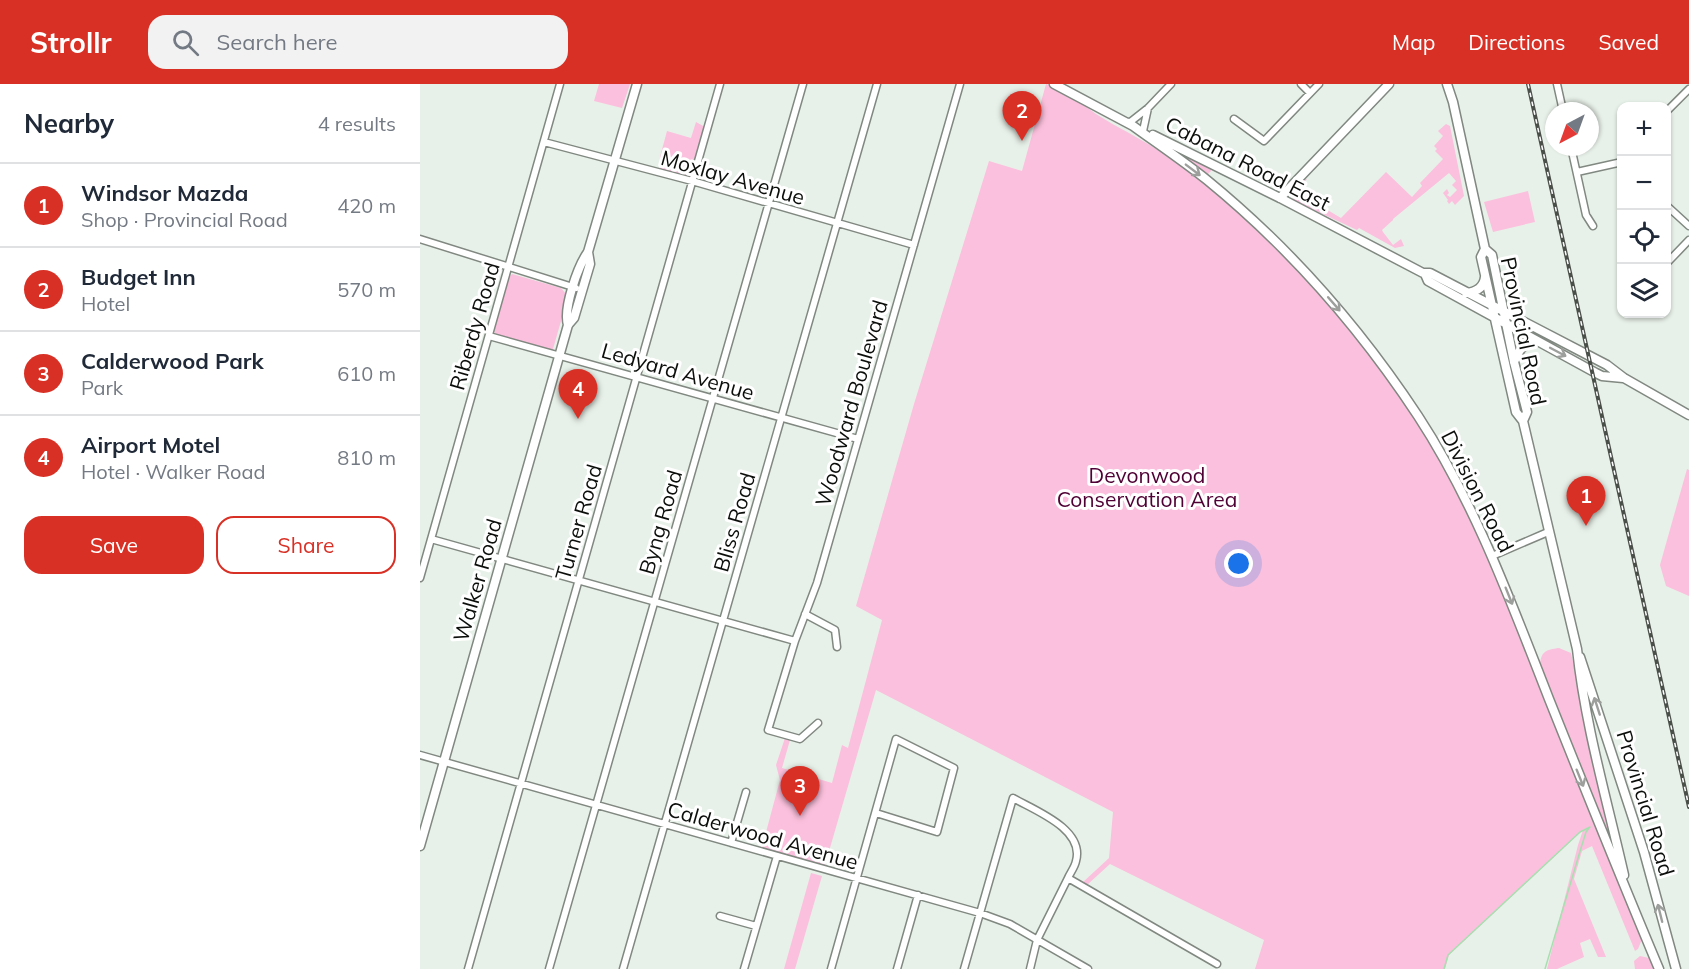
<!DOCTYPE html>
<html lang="en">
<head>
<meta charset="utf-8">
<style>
	:root { --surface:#fff; --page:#f2f2f3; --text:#1f2937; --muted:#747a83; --line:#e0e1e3; --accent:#d93025 }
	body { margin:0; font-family:Mulish,sans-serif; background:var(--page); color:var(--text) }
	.controls { position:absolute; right:18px; top:18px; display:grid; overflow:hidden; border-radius:12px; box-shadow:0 2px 4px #0004 }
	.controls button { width:54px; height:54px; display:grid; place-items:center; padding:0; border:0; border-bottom:2px solid var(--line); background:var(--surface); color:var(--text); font:30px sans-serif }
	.compass { position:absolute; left:1125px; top:18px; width:54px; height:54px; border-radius:50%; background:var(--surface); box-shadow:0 2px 4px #0004; rotate:221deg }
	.you { position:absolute; left:819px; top:480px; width:21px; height:21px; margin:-15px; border:4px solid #fff; border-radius:50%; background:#1a73e8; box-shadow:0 0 0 9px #1a73e833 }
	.badge { display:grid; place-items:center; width:39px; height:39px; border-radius:50%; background:var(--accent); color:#fff; font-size:20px; font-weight:700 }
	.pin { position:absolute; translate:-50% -50px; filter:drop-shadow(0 2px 3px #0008) }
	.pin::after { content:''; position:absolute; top:32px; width:21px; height:18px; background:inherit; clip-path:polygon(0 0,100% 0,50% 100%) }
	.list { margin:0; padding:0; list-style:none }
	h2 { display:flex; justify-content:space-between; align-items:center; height:78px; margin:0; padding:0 24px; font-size:26px }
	h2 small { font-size:20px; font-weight:400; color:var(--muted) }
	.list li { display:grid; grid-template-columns:39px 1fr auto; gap:18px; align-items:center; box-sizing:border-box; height:84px; padding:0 24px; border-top:2px solid var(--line) }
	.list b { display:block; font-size:22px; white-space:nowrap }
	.list p { margin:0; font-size:20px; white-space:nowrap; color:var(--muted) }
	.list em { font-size:20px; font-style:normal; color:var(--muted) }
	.actions { display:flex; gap:12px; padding:18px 24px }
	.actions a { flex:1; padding:14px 0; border:2px solid var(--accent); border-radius:18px; text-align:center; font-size:21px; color:var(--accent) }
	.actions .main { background:var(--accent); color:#fff }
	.icon { flex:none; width:33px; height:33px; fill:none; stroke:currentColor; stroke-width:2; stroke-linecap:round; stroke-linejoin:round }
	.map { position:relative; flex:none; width:1269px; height:885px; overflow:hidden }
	header { display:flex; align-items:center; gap:36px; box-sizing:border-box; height:84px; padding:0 30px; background:var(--accent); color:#fff }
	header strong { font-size:28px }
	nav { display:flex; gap:33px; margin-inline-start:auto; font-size:21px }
	.search { width:420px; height:54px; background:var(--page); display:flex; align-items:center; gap:15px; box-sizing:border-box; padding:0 21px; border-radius:18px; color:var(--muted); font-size:22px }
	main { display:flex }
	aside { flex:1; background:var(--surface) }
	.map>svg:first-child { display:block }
	.green { fill:#fbc0dd }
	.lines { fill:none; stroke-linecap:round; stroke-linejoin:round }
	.stream { stroke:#a6e0af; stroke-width:1.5 }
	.street-casing { stroke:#808881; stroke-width:9 }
	.secondary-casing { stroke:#808881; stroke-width:11 }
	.street { stroke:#fff; stroke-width:6 }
	.secondary { stroke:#fff; stroke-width:8 }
	.rail-casing { stroke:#4a4f4a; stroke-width:4 }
	.rail { stroke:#fff; stroke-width:1.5; stroke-dasharray:4.5; stroke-linecap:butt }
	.oneway { stroke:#9d9f9d }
	.labels { text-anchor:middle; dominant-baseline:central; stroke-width:6; stroke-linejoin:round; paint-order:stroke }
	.street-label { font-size:21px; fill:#0b0e0b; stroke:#fff }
	.park-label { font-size:21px; fill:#4f0034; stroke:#fff }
</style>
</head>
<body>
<header>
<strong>Strollr</strong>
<div class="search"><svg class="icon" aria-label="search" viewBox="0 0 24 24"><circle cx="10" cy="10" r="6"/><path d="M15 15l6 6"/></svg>Search here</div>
<nav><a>Map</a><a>Directions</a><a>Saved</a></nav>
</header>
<main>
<aside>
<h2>Nearby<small>4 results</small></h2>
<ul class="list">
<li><span class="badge">1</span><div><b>Windsor Mazda</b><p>Shop · Provincial Road</p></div><em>420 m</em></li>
<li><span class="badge">2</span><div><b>Budget Inn</b><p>Hotel</p></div><em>570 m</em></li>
<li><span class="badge">3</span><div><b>Calderwood Park</b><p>Park</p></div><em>610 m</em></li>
<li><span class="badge">4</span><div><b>Airport Motel</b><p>Hotel · Walker Road</p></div><em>810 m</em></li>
</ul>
<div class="actions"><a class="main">Save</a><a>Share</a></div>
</aside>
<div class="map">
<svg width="1269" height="885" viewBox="0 0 1269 885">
	<rect width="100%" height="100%" fill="#e8f1e9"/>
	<path class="green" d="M179,0H210L202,24L174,17Z
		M626,0C644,4 661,19 676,30C687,37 698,43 709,49C804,101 881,181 947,266C966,291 986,317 1003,345C1050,426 1084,513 1120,600C1155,685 1189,770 1222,855L1218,865L1215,867L1172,762L1162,767L1154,795L1186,873H1178L1170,855L1160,859L1164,873L1137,885H1127L1158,761L1163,746L1029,871L1025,885H835L844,856L690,780L667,801L662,799L689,774L693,728L456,606L405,781L342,763L360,696L356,681L365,654L370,656L362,684L412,699L422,661L428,664L462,536L436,522L494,320L569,77L602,87Z
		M276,38L285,43L271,92L265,94L240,87V73L247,47L271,54Z
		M1026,40L1030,42L1044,112L1035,121L1032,117L1029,120L1027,117L1028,116L1023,109L1027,105L1029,109L1027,111L1030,113L1037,106L1032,101L1036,97L1029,89L973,135V136L962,146L963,148L973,161L981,155L984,162L975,164L939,144L937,146L873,116L872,106L883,95H887L879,105V109L921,134L966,88L992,113L1002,102L1000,99L1023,75L1015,67L1017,65L1014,62L1023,52L1018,47Z
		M765,71L790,83L791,87L787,91L763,73Z
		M1108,107L1115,138L1073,148L1064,118Z
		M92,190L141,204L146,210L147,216L133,265L130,266L77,251L74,248L89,193Z
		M1267,385L1269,386V512L1246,502L1240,481Z
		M1139,564L1151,569L1204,799L1120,581C1121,567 1126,566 1139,564Z
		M391,789L402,792L375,885H364Z
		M1220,872L1229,874L1234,885H1215L1214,877Z"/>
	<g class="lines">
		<path class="stream" d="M1024,885L1028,871L1160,748L1170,743
			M1125,885L1161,764L1166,748L1169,744"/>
		<defs>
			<path id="street" d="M881,0L890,9
				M1137,0L1143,27
				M1246,28L1269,5
				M814,35L844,57L899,0
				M709,39L728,24L751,0
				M723,47L728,24
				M124,58L272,97L494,161
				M1151,63L1166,131L1173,142
				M1157,88L1202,78
				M1246,121L1269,142
				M0,155L156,204
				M1246,180L1269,156
				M69,252L438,355
				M11,455L375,557
				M1072,472L1128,448
				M0,494L140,0
				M385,530L415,546L417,563
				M398,639L380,655L348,646L375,557L397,499L540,0
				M0,671L560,829L590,840L668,885
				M311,759L326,708
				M300,832L336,842
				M48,885L300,0
				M129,885L383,0
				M203,885L457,0
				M324,885L357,772
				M411,885L476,655L534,684L517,748L456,729
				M477,885L498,811
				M544,885L593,714C614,726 665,745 656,777C655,783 650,789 648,794L797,880
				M610,885L617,856L648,794"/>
			<path id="secondary" d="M634,0L713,42
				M1027,0L1033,18L1065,165L1072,171L1094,278L1107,328L1103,337
				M709,39C735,58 762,76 787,96C869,163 940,244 998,332C1055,419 1091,518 1129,615C1165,705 1201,795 1239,885
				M733,51L860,114L1003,189H1010L1187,281L1204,294L1269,331
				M860,114L969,0
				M1065,165L1061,173L1096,328L1103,337L1157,565C1165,641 1187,716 1204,791
				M1005,190L1008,197L1176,289L1182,292L1203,294
				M1046,209C1057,208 1064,203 1065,193
				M148,241C143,224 158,182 168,168L217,0
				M1094,278C1099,266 1103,259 1117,257
				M1160,573L1224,768L1256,885
				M0,762L148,241L154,234L170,180L168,168"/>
		</defs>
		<use href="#street" class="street-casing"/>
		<use href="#secondary" class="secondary-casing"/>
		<use href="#street" class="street"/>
		<use href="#secondary" class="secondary"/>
		<defs>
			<path id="rail" d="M1108,0L1269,723"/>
		</defs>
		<use href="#rail" class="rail-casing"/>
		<use href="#rail" class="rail"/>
	</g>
	<defs><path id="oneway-shaft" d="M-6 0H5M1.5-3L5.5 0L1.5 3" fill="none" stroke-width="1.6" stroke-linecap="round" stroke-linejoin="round" transform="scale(1.5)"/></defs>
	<g class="oneway">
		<use href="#oneway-shaft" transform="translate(773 86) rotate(37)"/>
		<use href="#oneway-shaft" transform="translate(914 220) rotate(49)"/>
		<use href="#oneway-shaft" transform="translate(1138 268) rotate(28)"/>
		<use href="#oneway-shaft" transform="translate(1089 512) rotate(68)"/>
		<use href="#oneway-shaft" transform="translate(1177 622) rotate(-108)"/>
		<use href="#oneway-shaft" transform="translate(1160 694) rotate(68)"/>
		<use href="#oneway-shaft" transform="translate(1240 829) rotate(-104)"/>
	</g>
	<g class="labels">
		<g class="street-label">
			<text transform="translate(828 79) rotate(27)">Cabana Road East</text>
			<text transform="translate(313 93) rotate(16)">Moxlay Avenue</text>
			<text transform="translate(54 242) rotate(-74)">Riberdy Road</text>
			<text transform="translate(1104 247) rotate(78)">Provincial Road</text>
			<text transform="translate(258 287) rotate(16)">Ledyard Avenue</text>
			<text transform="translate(431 319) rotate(-74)">Woodward Boulevard</text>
			<text transform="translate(1058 407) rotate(63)">Division Road</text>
			<text transform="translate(158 438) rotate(-74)">Turner Road</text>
			<text transform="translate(240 438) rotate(-74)">Byng Road</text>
			<text transform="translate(314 438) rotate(-74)">Bliss Road</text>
			<text transform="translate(57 496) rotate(-74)">Walker Road</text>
			<text transform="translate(1226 719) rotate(73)">Provincial Road</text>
			<text transform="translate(343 751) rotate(16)">Calderwood Avenue</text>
		</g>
		<g class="park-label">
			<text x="727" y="391">Devonwood<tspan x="727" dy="24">Conservation Area</tspan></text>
		</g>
	</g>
</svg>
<div class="controls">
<button>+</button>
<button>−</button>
<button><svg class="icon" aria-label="locate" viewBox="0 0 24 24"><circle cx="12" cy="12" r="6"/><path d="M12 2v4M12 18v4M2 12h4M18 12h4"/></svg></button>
<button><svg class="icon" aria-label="layers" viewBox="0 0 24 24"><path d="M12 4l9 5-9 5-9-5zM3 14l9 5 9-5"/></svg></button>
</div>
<svg class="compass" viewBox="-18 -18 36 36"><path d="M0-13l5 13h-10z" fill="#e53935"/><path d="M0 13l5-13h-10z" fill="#747a83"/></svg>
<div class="you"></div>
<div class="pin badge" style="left:1166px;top:442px">1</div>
<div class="pin badge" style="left:602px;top:57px">2</div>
<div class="pin badge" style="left:380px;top:732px">3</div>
<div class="pin badge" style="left:158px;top:335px">4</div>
</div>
</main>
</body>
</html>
